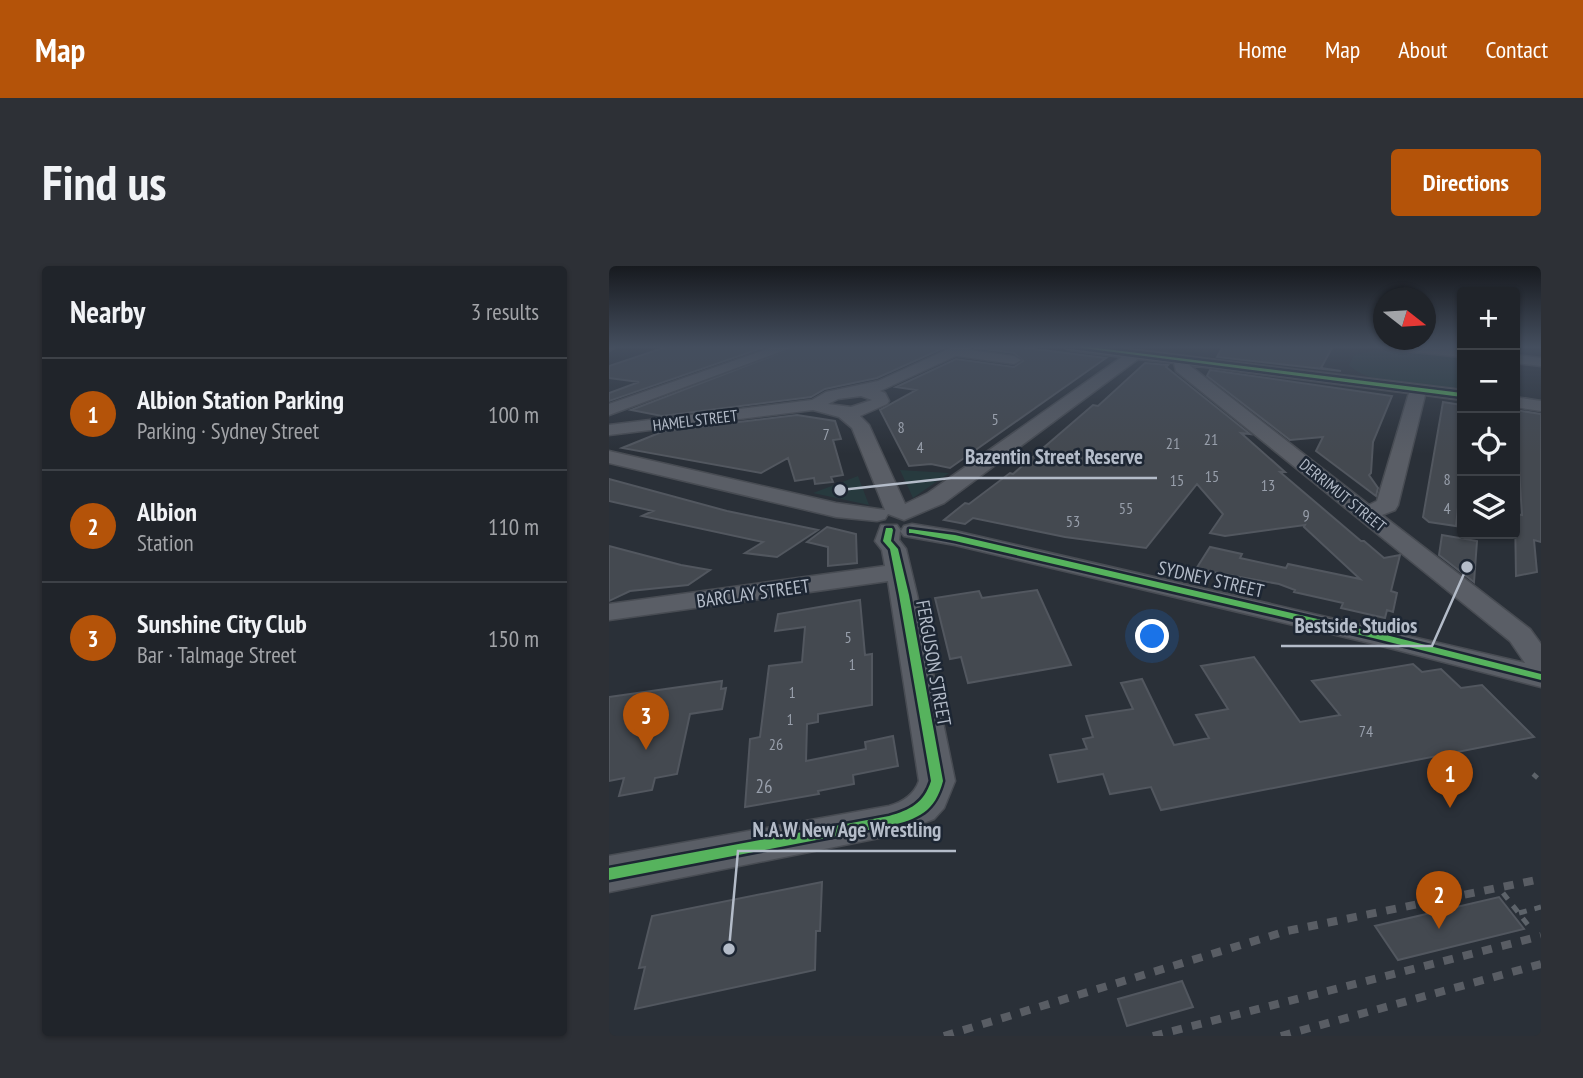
<!DOCTYPE html>
<html lang="en">
<head>
<meta charset="utf-8">
<style>
	:root { --surface:#20242a; --page:#2d3036; --text:#f1f3f6; --muted:#a2a4a8; --line:#3d4147; --accent:#b45309 }
	body { margin:0; font-family:"PT Sans Narrow",sans-serif; background:var(--page); color:var(--text) }
	.controls { position:absolute; right:21px; top:21px; display:grid; overflow:hidden; border-radius:7px; box-shadow:0 2px 5px #0004 }
	.controls button { width:63px; height:63px; display:grid; place-items:center; padding:0; border:0; border-bottom:2px solid var(--line); background:var(--surface); color:var(--text); font:35px sans-serif }
	.compass { position:absolute; left:764px; top:21px; width:63px; height:63px; border-radius:50%; background:var(--surface); box-shadow:0 2px 5px #0004; rotate:107deg }
	.you { position:absolute; left:544px; top:371px; width:24px; height:24px; margin:-18px; border:5px solid #fff; border-radius:50%; background:#1a73e8; box-shadow:0 0 0 10px #1a73e833 }
	.badge { display:grid; place-items:center; width:46px; height:46px; border-radius:50%; background:var(--accent); color:#fff; font-size:23px; font-weight:700 }
	.pin { position:absolute; translate:-50% -58px; filter:drop-shadow(0 2px 4px #0008) }
	.pin::after { content:''; position:absolute; top:37px; width:24px; height:21px; background:inherit; clip-path:polygon(0 0,100% 0,50% 100%) }
	.list { margin:0; padding:0; list-style:none }
	h2 { display:flex; justify-content:space-between; align-items:center; height:91px; margin:0; padding:0 28px; font-size:30px }
	h2 small { font-size:23px; font-weight:400; color:var(--muted) }
	.list li { display:grid; grid-template-columns:46px 1fr auto; gap:21px; align-items:center; box-sizing:border-box; height:112px; padding:0 28px; border-top:2px solid var(--line) }
	.list b { display:block; font-size:26px; white-space:nowrap }
	.list p { margin:0; font-size:23px; white-space:nowrap; color:var(--muted) }
	.list em { font-size:23px; font-style:normal; color:var(--muted) }
	.icon { flex:none; width:38px; height:38px; fill:none; stroke:currentColor; stroke-width:2; stroke-linecap:round; stroke-linejoin:round }
	.map { position:relative; flex:none; width:932px; height:770px; overflow:hidden; border-radius:7px }
	header { display:flex; align-items:center; gap:42px; box-sizing:border-box; height:98px; padding:0 35px; background:var(--accent); color:#fff }
	header strong { font-size:33px }
	nav { display:flex; gap:38px; margin-inline-start:auto; font-size:24px }
	.intro { display:flex; align-items:center; justify-content:space-between; box-sizing:border-box; height:168px; padding:0 42px }
	h1 { margin:0; font-size:49px }
	.button { padding:18px 32px; border-radius:7px; background:var(--accent); color:#fff; font-size:24px; font-weight:700 }
	main { display:flex; gap:42px; padding:0 42px }
	aside { flex:1; background:var(--surface); border-radius:7px; box-shadow:0 2px 5px #0004 }
	.map>svg:first-child { display:block }
	.green { fill:#273a3e }
	.building { fill:#444950; stroke:#52575f; stroke-width:2 }
	.lines { fill:none; stroke-linecap:round; stroke-linejoin:round }
	.minor-casing { stroke:#484c53; stroke-width:3 }
	.path-far1 { stroke:#5d636a; stroke-width:4.5; stroke-dasharray:6 6; stroke-linecap:butt }
	.path { stroke:#5d636a; stroke-width:5; stroke-dasharray:8 8; stroke-linecap:butt }
	.minor { fill:#5a5e66; fill-rule:evenodd }
	.rail { stroke:#595d64; stroke-width:8; stroke-dasharray:10 10; stroke-linecap:butt }
	.cycleway-casing { stroke:#1d2633; stroke-width:5 }
	.cycleway { fill:#56b35d; fill-rule:evenodd }
	.labels { text-anchor:middle; dominant-baseline:central; stroke-width:5; stroke-linejoin:round; paint-order:stroke }
	.number-label { font-size:16px; fill:#989fab }
	.far-street-label { font-size:16px; fill:#b4bcc9; stroke:#1d2633 }
	.street-label { font-size:19px; fill:#b4bcc9; stroke:#1d2633 }
	.near-number-label { font-size:19px; fill:#989fab }
	.leader { fill:none; stroke:#b4bcc9; stroke-width:2.5 }
	.callout-dot { fill:#b4bcc9; stroke:#1d2633; stroke-width:2.5 }
	.callout-label { font-size:21px; text-anchor:middle; font-weight:bold; fill:#b4bcc9; stroke:#1d2633; stroke-width:5; stroke-linejoin:round; paint-order:stroke }
</style>
</head>
<body>
<header>
<strong>Map</strong>
<nav><a>Home</a><a>Map</a><a>About</a><a>Contact</a></nav>
</header>
<div class="intro"><h1>Find us</h1><a class="button">Directions</a></div>
<main>
<aside>
<h2>Nearby<small>3 results</small></h2>
<ul class="list">
<li><span class="badge">1</span><div><b>Albion Station Parking</b><p>Parking · Sydney Street</p></div><em>100 m</em></li>
<li><span class="badge">2</span><div><b>Albion</b><p>Station</p></div><em>110 m</em></li>
<li><span class="badge">3</span><div><b>Sunshine City Club</b><p>Bar · Talmage Street</p></div><em>150 m</em></li>
</ul>
</aside>
<div class="map">
<svg width="932" height="770" viewBox="0 0 932 770">
	<rect width="100%" height="100%" fill="#2a3038"/>
	<path class="green" d="M767,84L853,91V123C825,120 759,120 740,99L745,89Z
		M291,204L340,207L304,232Z
		M249,210L260,239L204,227Z"/>
	<path class="building" d="M60,80H159L0,135V127L30,116L0,112V100Z
		M189,80H339L268,112L216,123L202,131L53,150L22,144Z
		M367,80H401L497,92L341,202L322,198L300,200L271,144L307,124L287,121L347,93L405,101L414,95L405,87L366,82Z
		M614,80H724L712,102L732,105L608,91Z
		M536,97L559,99L557,101L641,168L632,167L676,206H671L752,275H755L775,292L791,289L782,325L788,327L784,346L778,344L776,352L732,342L734,337L685,326L686,324L670,318L587,303L601,281L633,288L631,292L677,302L679,298L751,313L695,261L696,259L616,270L601,267L614,248L588,218L537,282L456,271L364,252L356,258L335,254L356,237L360,238L401,207L404,208L484,139L489,140Z
		M601,104L783,130L764,176L762,207L760,209L769,222L767,230L707,185L714,171L681,174L598,110Z
		M834,136L853,139V176L849,212H852L847,260L820,256L814,251Z
		M906,144L932,148V276L925,274L928,306L907,310L906,248L913,249L910,203H906Z
		M188,149L226,155L232,173L224,174L234,209L222,211L224,216L206,218L205,212L186,215L179,192L152,207L13,182L55,165Z
		M0,213L118,245L209,264L168,291L136,287L154,276L33,250L44,245L0,235Z
		M218,261L247,268L248,297L219,300V281L198,276Z
		M833,269L868,275L865,316L830,289Z
		M0,280L72,299L101,304L79,319L21,325L0,335Z
		M428,324L462,399L359,417L352,391L341,393L326,332L370,325L373,332Z
		M251,334L256,389L263,388V439L209,448V456L198,458L197,495L257,483L256,476L284,470L289,500L244,509L245,518L209,525L210,528L136,541L141,473L151,471L160,400L193,396L196,361L166,365L169,348Z
		M645,391L691,456L731,449L703,415L804,398L813,406L832,403L852,422L873,419L925,471L552,544L542,521L501,528L494,508L449,516L441,489L478,483L474,473L484,471L477,450L524,443L512,417L533,413L565,479L600,472L587,449L619,443L592,400Z
		M113,415L112,423L117,422L113,443L81,448L68,508L46,512L43,524L10,530L15,512L0,515V431Z
		M213,616L211,665H207L206,704L26,743L36,701L30,702L43,650Z
		M890,631L915,663L789,694L766,660Z
		M573,715L584,741L518,760L509,733Z"/>
	<g class="lines">
		<defs>
			<path id="minor" d="M0,80H8L0,85Z
				M167,80H187L0,149V138Z
				M346,80H364L360,84L405,90L412,94L405,98L347,90L271,125L276,127L280,135L278,138L251,150L260,159L296,238L319,227L513,91L460,84L453,80H494L853,124V134L816,129L789,239L786,244L773,249L921,363L932,378V421L761,377L346,279L295,270L291,265L290,274L297,283L308,329L346,515L335,542L325,553L280,570L0,626V590L280,540C294,536 305,529 310,515L279,315L0,354V338L276,300L273,284L266,275L272,259H288L292,265L295,260L303,258L346,265L916,397L901,375L567,105L565,97L529,93L335,237L295,254L279,248L276,253L268,255L227,251L0,197V185L227,237L276,244L243,162L230,151L204,144L0,169V159L203,134L217,126L269,115ZM580,99L800,127L768,235L760,239ZM252,130L263,134L242,141L219,138L229,133Z
				M779,80L853,83V91L786,84Z
				M906,89L932,92V100L906,97Z
				M906,131L932,135V145L906,141Z"/>
		</defs>
		<use href="#minor" class="minor-casing"/>
		<path class="path-far1" d="M924,508L932,515"/>
		<path class="path" d="M894,627L923,664
			M910,647L932,641"/>
		<use href="#minor" class="minor"/>
		<path class="rail" d="M335,770L678,665L932,613
			M544,770L932,670
			M672,770L932,698"/>
		<defs>
			<path id="cycleway" d="M458,80H472L853,127V131Z
				M277,262H283L284,264L282,275L289,283L300,329L334,515C326,546 309,553 280,560L0,614V602L280,550C301,544 315,537 322,515L290,329L281,283L274,275Z
				M300,263L346,269L765,366L932,408V414L764,372L346,275L303,267H300Z"/>
		</defs>
		<use href="#cycleway" class="cycleway-casing"/>
		<use href="#cycleway" class="cycleway"/>
	</g>
	<linearGradient id="sky" x2="0" y2="1"><stop stop-color="#171a1f"/><stop offset="0.43" stop-color="#444e5e"/><stop offset="1" stop-color="#444e5e" stop-opacity="0"/></linearGradient>
	<rect width="932" height="188" fill="url(#sky)"/>
	<g class="labels">
		<g class="number-label">
			<text x="386" y="153">5</text>
			<text x="292" y="161">8</text>
			<text x="217" y="168">7</text>
			<text x="602" y="173">21</text>
			<text x="564" y="177">21</text>
			<text x="311" y="181">4</text>
			<text x="603" y="210">15</text>
			<text x="838" y="213">8</text>
			<text x="568" y="214">15</text>
			<text x="659" y="219">13</text>
			<text x="517" y="242">55</text>
			<text x="838" y="242">4</text>
			<text x="697" y="249">9</text>
			<text x="464" y="255">53</text>
			<text x="239" y="371">5</text>
			<text x="243" y="398">1</text>
			<text x="183" y="426">1</text>
			<text x="181" y="453">1</text>
			<text x="757" y="465">74</text>
			<text x="167" y="478">26</text>
		</g>
		<g class="far-street-label">
			<text transform="translate(86 154) rotate(-7)">HAMEL STREET</text>
			<text transform="translate(734 229) rotate(39)">DERRIMUT STREET</text>
		</g>
		<g class="street-label">
			<text transform="translate(602 313) rotate(13)">SYDNEY STREET</text>
			<text transform="translate(144 327) rotate(-8)">BARCLAY STREET</text>
			<text transform="translate(325 397) rotate(80)">FERGUSON STREET</text>
		</g>
		<g class="near-number-label">
			<text x="155" y="520">26</text>
		</g>
	</g>
	<path class="leader" d="M231 224L342 212H548M858 301L823 380H672M120 683L129 585H347"/>
	<g class="callout-dot">
		<circle cx="231" cy="224" r="7"/>
		<circle cx="858" cy="301" r="7"/>
		<circle cx="120" cy="683" r="7"/>
	</g>
	<g class="callout-label">
		<text x="445" y="198">Bazentin Street Reserve</text>
		<text x="747" y="367">Bestside Studios</text>
		<text x="238" y="571">N.A.W New Age Wrestling</text>
	</g>
</svg>
<div class="controls">
<button>+</button>
<button>−</button>
<button><svg class="icon" aria-label="locate" viewBox="0 0 24 24"><circle cx="12" cy="12" r="6"/><path d="M12 2v4M12 18v4M2 12h4M18 12h4"/></svg></button>
<button><svg class="icon" aria-label="layers" viewBox="0 0 24 24"><path d="M12 4l9 5-9 5-9-5zM3 14l9 5 9-5"/></svg></button>
</div>
<svg class="compass" viewBox="-18 -18 36 36"><path d="M0-13l5 13h-10z" fill="#e53935"/><path d="M0 13l5-13h-10z" fill="#a2a4a8"/></svg>
<div class="you"></div>
<div class="pin badge" style="left:841px;top:542px">1</div>
<div class="pin badge" style="left:830px;top:663px">2</div>
<div class="pin badge" style="left:37px;top:484px">3</div>
</div>
</main>
</body>
</html>
